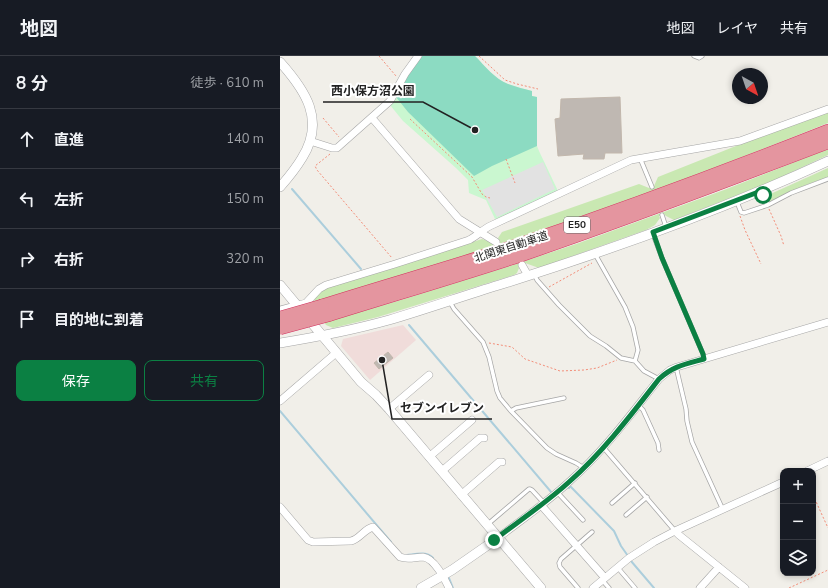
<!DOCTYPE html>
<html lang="ja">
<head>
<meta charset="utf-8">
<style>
	:root { --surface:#171b24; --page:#242831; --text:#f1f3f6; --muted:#9ea1a6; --line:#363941; --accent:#0b8043 }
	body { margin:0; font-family:"Nunito Sans","Noto Sans JP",sans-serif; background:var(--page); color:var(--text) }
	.controls { position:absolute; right:12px; bottom:12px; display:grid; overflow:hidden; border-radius:8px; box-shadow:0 2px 6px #0003 }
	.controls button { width:36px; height:36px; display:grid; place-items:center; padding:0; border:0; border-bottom:1px solid var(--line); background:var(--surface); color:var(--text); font:20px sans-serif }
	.compass { position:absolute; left:452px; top:12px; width:36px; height:36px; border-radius:50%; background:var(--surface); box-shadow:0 2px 6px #0003; rotate:140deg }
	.stop { position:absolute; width:12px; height:12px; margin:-9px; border:3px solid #0b8043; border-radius:50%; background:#fff }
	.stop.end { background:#0b8043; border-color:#fff; box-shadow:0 1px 4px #0008 }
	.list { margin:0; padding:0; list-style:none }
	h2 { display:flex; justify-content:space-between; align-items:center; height:52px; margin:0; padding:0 16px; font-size:17px }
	h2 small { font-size:13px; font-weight:400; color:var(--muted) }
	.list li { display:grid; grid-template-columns:26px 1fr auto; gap:12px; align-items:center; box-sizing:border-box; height:60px; padding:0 16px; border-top:1px solid var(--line) }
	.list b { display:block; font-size:15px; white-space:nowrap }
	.list em { font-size:13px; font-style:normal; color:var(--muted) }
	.actions { display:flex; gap:8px; padding:12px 16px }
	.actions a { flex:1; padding:9px 0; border:1px solid var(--accent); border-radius:8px; text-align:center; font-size:14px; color:var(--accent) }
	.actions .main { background:var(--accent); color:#fff }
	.icon { flex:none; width:22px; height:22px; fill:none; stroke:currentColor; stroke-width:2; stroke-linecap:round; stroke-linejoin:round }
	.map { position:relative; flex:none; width:548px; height:532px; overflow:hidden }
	header { display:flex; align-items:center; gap:24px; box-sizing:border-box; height:56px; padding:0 20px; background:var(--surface); border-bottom:1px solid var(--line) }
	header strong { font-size:19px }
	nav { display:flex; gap:22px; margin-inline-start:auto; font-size:14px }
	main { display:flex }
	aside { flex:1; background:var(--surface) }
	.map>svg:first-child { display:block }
	.commercial { fill:#f0dcda }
	.grass { fill:#c9e8b2 }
	.park { fill:#caf7d0 }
	.pitch { fill:#8cdbc2 }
	.parking { fill:#e2e2e2 }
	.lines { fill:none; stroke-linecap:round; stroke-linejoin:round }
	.stream { stroke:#accedc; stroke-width:2 }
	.building { fill:#bfb8b2; stroke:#c2b7ac }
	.service-casing { stroke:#a6a6a6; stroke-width:5 }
	.minor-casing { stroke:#a6a6a6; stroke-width:8 }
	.tertiary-casing { stroke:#a6a6a6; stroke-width:10 }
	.motorway-casing { stroke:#d3325f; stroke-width:14 }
	.path { stroke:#f38d78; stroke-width:1; stroke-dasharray:2 2; stroke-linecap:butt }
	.service { stroke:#fff; stroke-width:3.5 }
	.minor { stroke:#fff; stroke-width:7 }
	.tertiary { stroke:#fff; stroke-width:9 }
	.motorway { stroke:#e4959f; stroke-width:13 }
	.motorway-bridge-casing { stroke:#d3325f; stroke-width:14; stroke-linecap:butt }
	.motorway-bridge { stroke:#e4959f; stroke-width:13 }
	.route { stroke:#0b8043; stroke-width:5 }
	.labels { text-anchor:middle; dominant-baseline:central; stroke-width:4; stroke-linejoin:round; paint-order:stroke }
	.shield { fill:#fff; stroke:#646464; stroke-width:1 }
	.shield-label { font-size:10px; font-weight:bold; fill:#222 }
	.street-label { font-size:11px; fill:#222; stroke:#fff }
	.leader { fill:none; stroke:#222; stroke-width:1.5 }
	.callout-dot { fill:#222; stroke:#fff; stroke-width:1.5 }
	.callout-label { font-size:12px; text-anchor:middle; font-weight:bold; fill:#222; stroke:#fff; stroke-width:4; stroke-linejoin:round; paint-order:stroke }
</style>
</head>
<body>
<header>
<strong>地図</strong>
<nav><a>地図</a><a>レイヤ</a><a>共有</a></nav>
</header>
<main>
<aside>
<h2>8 分<small>徒歩 · 610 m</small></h2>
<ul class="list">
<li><svg class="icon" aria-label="ahead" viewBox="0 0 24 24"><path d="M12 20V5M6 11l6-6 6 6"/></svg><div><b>直進</b></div><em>140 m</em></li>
<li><svg class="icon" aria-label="left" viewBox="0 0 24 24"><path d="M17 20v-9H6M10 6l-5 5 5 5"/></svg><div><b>左折</b></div><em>150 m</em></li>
<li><svg class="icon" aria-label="right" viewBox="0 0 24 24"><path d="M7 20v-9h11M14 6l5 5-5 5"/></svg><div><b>右折</b></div><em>320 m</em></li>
<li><svg class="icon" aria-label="arrive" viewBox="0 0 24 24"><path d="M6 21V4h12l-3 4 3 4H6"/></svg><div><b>目的地に到着</b></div></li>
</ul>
<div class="actions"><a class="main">保存</a><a>共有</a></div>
</aside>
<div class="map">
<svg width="548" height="532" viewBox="0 0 548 532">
	<rect width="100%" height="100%" fill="#f1efe9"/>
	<path class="commercial" d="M123,269L136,284L90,324L61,290L63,283Z"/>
	<path class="grass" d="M548,56V67C491,90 434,112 376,134C264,175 149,212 34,246C35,239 43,234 49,231L132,206L202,183L211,186L212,188L219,184L218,182L222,176L359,128L369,132L374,130L378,121L476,82Z
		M548,93V99L493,125L394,164L386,160L384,158L379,160L380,162L375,169L366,174L259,212L245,207L238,210L239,212L237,217L234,219L98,261L53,272L46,269L44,266L121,244L230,210L299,187L444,134Z
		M548,112V121C528,128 509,135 491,146L488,144L486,140Z"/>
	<path class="park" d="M142,0H195C205,10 215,23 228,28C236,31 245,33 252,35V40L257,41V90L259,95L278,135L216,165L206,144L189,137L188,124L176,112L123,65L110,49Z"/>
	<path class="pitch" d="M142,0H195C205,10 215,23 228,28C236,31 245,33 252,35V40L257,41V90L212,110L194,120L128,56L116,41L123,25Z"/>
	<path class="parking" d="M263,106L275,133L217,161L202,134Z"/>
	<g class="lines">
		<path class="stream" d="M12,133L81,213
			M129,269L272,437
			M0,355L111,486
			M289,432L290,430L334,475L341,490L348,500
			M127,499C136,498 147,495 153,502
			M351,505L374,532
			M169,522L173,532"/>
	</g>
	<path class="building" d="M340,41L342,97H325L324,103H303L304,98L278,100L275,63L280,62L281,43Z
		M108,296L113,302L99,313L94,307Z"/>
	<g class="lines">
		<defs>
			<path id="service" d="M414,0L419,2L422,0
				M360,102L372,131
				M481,136L488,149
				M457,146L461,156L464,157L488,149L511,137L548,123
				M382,159L386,171
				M373,178L382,202L423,298L424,303
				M315,198L345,251L353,271L358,294L355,305
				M254,218L257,224L279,249L310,280L326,290L341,302L355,305L364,315L379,323
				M170,246L174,253L203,286L209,301L217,335L220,342L230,354L267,392L276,398L296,407L304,412
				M397,311V315L406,353L407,365L412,386L443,454
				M358,349L363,354L378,387L379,394
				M231,355L236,352L284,342
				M323,391L395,475
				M277,436L303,464
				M332,447L355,427
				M346,459L367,441
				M208,468L249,433H250L252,434L264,447
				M338,512L355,532
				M322,524L329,532
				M298,532L280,511L279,507L281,503L312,476"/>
			<path id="minor" d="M92,62L179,163L216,186
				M30,85L52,92H57L110,45L125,18L138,0
				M242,209L246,216L247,220
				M0,254L26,247L39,233L46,229L115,208L189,184C197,180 202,174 210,170L351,104L460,85L548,53
				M0,345L56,297
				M109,353L149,319
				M149,401L192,364
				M162,415L200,382H204
				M527,415L548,405
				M181,439L219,406H222
				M261,449L325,522
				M0,451L28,484L33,486L71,485C80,483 84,473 93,471L120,501C128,504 135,501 143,501C154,502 165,523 169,532
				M395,475L399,479L465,532
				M218,482C242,463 268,446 290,425C324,395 351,358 379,323L390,314L397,311L548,266
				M313,532L349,502L374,486L395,475L503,426
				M420,532L439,511"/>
			<path id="tertiary" d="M0,6C25,34 46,64 22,102C16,112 8,122 0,131
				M0,229L81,326L96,339L109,353L261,532
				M0,287C37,281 73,274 109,264C146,253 183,240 219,229C331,194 442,154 548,105
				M141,532L172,514L218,482"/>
			<path id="motorway" d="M42,250C105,230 169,212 233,191C339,155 444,116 548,75
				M48,259C112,239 177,220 241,199C344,164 446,125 548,86"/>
		</defs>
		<use href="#service" class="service-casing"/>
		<use href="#minor" class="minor-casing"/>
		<use href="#tertiary" class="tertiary-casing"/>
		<use href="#motorway" class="motorway-casing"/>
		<path class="path" d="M99,0L116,20
			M199,0L225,24L237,28L258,33
			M43,62L59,81
			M130,63L192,121L202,138L206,141L210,142
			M50,98L35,110L37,114L112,202
			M226,103L235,127
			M489,153L501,180L504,190
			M460,160L465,174L481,208
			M269,231L312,207
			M209,287L232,291L245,303L280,315L304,314L317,312L337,304
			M533,439L548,472
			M509,532L548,514"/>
		<use href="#service" class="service"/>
		<use href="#minor" class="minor"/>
		<use href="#tertiary" class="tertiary"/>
		<use href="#motorway" class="motorway"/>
		<defs>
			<path id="motorway-bridge" d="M0,262L42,250
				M0,272L48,259"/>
		</defs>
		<use href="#motorway-bridge" class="motorway-bridge-casing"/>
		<use href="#motorway-bridge" class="motorway-bridge"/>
	</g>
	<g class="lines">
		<path class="route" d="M214,484C239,465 266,447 289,426C323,396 351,359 379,323C393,310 406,308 424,303L423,298L382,202L373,176L481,135L483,139"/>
	</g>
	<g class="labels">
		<rect class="shield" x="284" y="161" width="26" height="16" rx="3"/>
		<g class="shield-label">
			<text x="297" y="169">E50</text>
		</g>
		<g class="street-label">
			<text transform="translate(231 191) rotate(-18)">北関東自動車道</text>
		</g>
	</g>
	<path class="leader" d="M195 74L143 46H43M102 304L112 363H212"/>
	<g class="callout-dot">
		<circle cx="195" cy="74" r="4"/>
		<circle cx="102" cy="304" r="4"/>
	</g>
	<g class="callout-label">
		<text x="93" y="39">西小保方沼公園</text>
		<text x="162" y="356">セブンイレブン</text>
	</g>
</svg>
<div class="controls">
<button>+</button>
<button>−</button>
<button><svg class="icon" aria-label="layers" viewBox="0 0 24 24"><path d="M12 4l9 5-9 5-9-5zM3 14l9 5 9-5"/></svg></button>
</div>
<svg class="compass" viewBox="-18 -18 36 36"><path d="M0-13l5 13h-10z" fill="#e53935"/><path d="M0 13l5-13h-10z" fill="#9ea1a6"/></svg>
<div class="stop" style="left:483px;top:139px"></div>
<div class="stop end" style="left:214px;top:484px"></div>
</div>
</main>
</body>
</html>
